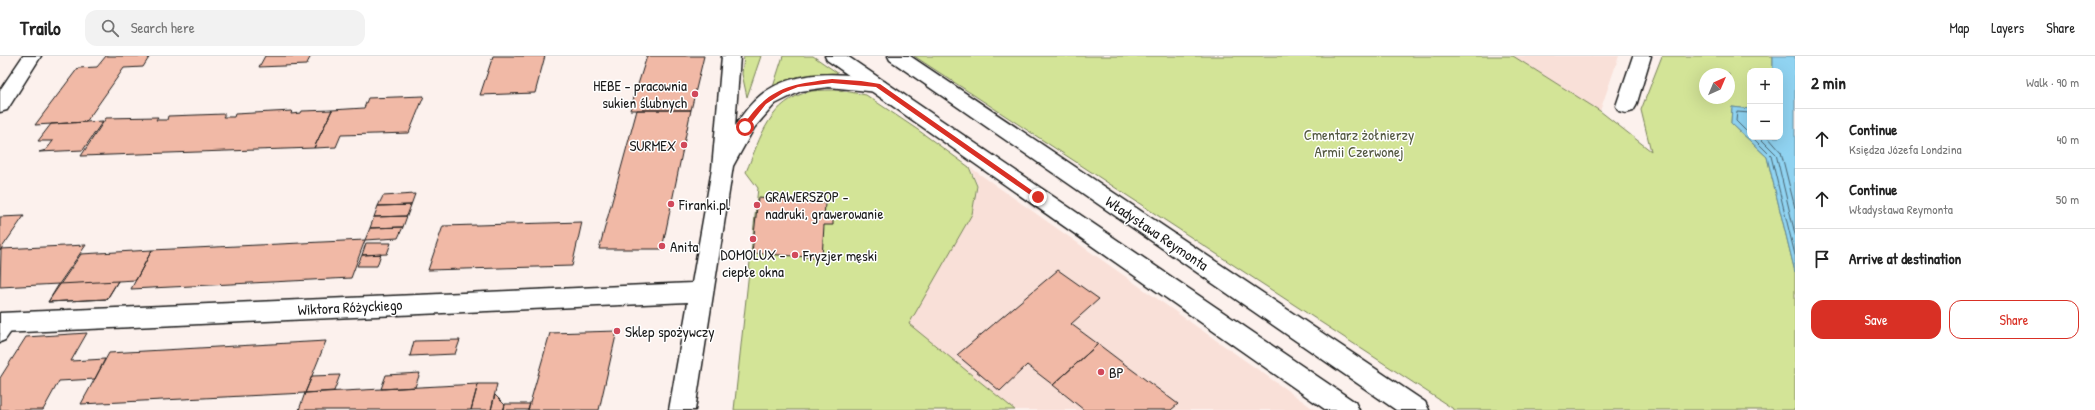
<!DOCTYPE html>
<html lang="en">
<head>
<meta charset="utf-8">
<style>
	:root { --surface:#fff; --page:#f2f2f2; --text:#222; --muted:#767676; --line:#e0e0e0; --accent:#d93025 }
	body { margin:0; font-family:"Patrick Hand",sans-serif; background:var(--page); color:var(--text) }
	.controls { position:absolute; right:12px; top:12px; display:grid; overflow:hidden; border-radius:8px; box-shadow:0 4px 16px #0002 }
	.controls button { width:36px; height:36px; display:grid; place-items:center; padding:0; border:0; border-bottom:1px solid var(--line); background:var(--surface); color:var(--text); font:20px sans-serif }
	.compass { position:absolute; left:1699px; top:12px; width:36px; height:36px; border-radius:50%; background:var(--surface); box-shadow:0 4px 16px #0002; rotate:44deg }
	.stop { position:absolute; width:12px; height:12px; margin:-9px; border:3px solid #d93025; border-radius:50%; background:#fff }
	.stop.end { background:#d93025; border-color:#fff; box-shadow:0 1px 4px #0008 }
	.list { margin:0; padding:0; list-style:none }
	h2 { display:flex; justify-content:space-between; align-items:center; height:52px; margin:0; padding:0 16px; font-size:17px }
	h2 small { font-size:13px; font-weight:400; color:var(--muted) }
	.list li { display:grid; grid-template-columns:26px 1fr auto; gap:12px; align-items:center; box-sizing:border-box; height:60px; padding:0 16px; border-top:1px solid var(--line) }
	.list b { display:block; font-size:15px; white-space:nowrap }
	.list p { margin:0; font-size:13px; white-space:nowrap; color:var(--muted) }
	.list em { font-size:13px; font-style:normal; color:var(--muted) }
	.actions { display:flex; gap:8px; padding:12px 16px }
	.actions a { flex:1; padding:9px 0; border:1px solid var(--accent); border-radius:12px; text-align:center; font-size:14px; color:var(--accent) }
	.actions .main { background:var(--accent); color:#fff }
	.icon { flex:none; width:22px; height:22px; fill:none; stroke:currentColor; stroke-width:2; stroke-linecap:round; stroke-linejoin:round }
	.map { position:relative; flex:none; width:1795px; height:354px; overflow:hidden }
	header { display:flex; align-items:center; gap:24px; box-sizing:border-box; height:56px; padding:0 20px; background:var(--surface); border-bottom:1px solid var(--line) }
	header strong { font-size:19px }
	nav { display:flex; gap:22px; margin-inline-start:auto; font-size:14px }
	.search { width:280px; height:36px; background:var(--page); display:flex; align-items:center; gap:10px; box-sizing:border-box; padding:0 14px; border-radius:12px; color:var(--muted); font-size:15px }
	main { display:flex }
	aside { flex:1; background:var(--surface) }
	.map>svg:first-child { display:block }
	.built { fill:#f9e0d8 }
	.green { fill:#d3e497; stroke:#78805a; fill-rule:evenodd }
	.water { fill:#90d3f1; stroke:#628a9c }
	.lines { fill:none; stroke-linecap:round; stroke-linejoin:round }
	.shore { stroke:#4a6571; stroke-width:1 }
	.building { fill:#f1b9a6; stroke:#1c1c1c }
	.service-casing { stroke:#1c1c1c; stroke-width:3 }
	.minor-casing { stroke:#1c1c1c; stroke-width:3 }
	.secondary-casing { stroke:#1c1c1c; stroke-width:3 }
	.service { fill:#fff; fill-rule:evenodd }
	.minor { fill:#fff; fill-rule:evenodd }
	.secondary { fill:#fff; fill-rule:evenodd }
	.route { fill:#d93025 }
	.poi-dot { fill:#d1495b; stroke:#fff; stroke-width:1.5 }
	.labels { text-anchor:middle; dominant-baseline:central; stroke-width:3; stroke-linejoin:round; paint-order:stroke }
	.poi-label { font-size:15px; fill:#1c1c1c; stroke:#fff; text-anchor:start }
	.park-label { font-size:15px; fill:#535841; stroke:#fff }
	.street-label { font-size:15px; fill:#1c1c1c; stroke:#fff }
</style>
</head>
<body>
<header>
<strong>Trailo</strong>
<div class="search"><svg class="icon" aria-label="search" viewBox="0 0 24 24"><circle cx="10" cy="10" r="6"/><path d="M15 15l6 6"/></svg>Search here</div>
<nav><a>Map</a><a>Layers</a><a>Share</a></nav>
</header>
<main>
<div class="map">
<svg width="1795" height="354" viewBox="0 0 1795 354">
	<rect width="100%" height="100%" fill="#fcf1ed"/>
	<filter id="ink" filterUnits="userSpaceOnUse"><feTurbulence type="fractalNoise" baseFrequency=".025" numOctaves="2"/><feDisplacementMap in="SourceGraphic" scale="8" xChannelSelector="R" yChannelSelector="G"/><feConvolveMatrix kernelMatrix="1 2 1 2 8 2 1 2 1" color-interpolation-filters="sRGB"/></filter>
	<g filter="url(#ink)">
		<path class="built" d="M1513,0H1619L1600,55Z
			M971,112L1311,351L1316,354H1015L908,268L972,158L978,130Z"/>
		<path class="green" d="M744,0H761L747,41L742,18Z
			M783,0H813L839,18C814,16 795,19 773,31Z
			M914,0H1513L1600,55L1651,95L1641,54L1662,0H1773V15H1750V53L1732,51L1731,67L1767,101L1795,216V354H1455ZM1705,18H1729V42H1705Z
			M839,34L866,39L918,74L969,111L977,130L972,158L909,268L1015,354H734L758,132L746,116C761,81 769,44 812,35C820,34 830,34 839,34Z"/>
		<path class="water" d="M1773,0H1795V216L1767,101L1731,67L1732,51L1750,53V81H1780V15H1773Z"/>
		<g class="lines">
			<path class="shore" d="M1750,57L1737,56L1736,65L1750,79
				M1752,81L1771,100L1795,199
				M1759,81L1776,98L1795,178
				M1768,81L1781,96L1795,152"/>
		</g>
		<path class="building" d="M106,0H150L143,11L124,12L86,66L35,69L78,12L97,11Z
			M265,0H311L306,9L259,11Z
			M493,0H545L535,37L480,39Z
			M647,0H704L691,54H630Z
			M424,40L409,77L341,79L336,91L314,92L332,54L364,52L368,42Z
			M332,54L314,92L81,100L106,62L158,61L156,64H167L168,60L225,58L223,61H234L235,58L292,55L291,58L301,57L302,55Z
			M637,54H691L662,193H599Z
			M103,65L83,94L39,96L46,94L53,85H38L51,68Z
			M415,138L411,149L378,150L383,140Z
			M758,142L825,147L824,162H833V169H824L822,202L752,197Z
			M411,149L407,160L374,161L378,150Z
			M24,160L1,193L0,195V161Z
			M407,160L403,171L370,172L374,161Z
			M582,166L572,210L428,214L443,170Z
			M403,171L398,182L365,184L370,172Z
			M365,184L351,222L131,233L152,194Z
			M366,187H391L387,198L362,199Z
			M86,189L59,228L0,231L1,193Z
			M152,194L136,224L118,225L107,243L48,246L81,198Z
			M381,198L377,210H357L362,199Z
			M1058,214L1099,243L1071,268L1098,288L1053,329L1027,309L1000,335L957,299Z
			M118,225L107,243L48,246L59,228Z
			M617,275L599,354H528L550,277Z
			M87,277L71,305L105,303L95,323L59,325L43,354H0V322L26,281Z
			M460,284L455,298L410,300L414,285Z
			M326,285L305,337L81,348L109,297Z
			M1098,288L1119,304L1178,348L1171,354H1084L1053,329Z
			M420,317L415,331L381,333L386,319Z
			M340,319L334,335L305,337L312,320Z
			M478,328H497L491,354H471Z
			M478,328L471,354H299L305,337Z
			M495,339L505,349L503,354H491Z
			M505,348H530L528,354H504Z"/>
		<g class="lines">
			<defs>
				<path id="service" d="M9,261L14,263L17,267L5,284L0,286C0,276 0,265 9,261Z"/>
				<path id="minor" d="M23,0H41L7,54L0,56V34Z
					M722,0H740L735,70C742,59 750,48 761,39C793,13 847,15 885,26L888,30L885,34L878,36L829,31L801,35L775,48L754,72L733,110L695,354H669L688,246L0,277V257L692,227L712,113Z
					M1633,0H1651L1636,50L1633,55L1626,57L1619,55L1616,50Z"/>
				<path id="secondary" d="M825,0H847L1355,346L1359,354H1326L827,4Z
					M888,0H910L1425,346L1429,354H1396L890,4Z"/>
			</defs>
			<use href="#service" class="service-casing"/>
			<use href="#minor" class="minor-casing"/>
			<use href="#secondary" class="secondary-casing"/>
			<use href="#service" class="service"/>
			<use href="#minor" class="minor"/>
			<use href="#secondary" class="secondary"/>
		</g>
	</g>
	<path class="route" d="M832,23L861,25L880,28L1040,140V143H1036L876,31L832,27L798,31L783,37L766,48L747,72L742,71C768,32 787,29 832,23Z"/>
	<g class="poi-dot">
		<circle cx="695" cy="38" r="4"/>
		<circle cx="684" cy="89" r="4"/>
		<circle cx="671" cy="148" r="4"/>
		<circle cx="757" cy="149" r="4"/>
		<circle cx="753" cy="183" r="4"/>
		<circle cx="662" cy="190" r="4"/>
		<circle cx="795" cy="199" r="4"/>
		<circle cx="617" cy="275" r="4"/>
		<circle cx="1101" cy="316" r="4"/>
	</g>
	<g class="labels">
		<g class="poi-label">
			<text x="687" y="29" text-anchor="end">HEBE - pracownia<tspan x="687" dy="17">sukien ślubnych</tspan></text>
			<text x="676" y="89" text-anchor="end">SURMEX</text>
			<text x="765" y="140">GRAWERSZOP -<tspan x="765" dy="17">nadruki, grawerowanie</tspan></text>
			<text x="679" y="148">Firanki.pl</text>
			<text x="670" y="190">Anita</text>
			<text x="753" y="198" text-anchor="middle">DOMOLUX -<tspan x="753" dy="17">ciepłe okna</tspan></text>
			<text x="803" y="199">Fryzjer męski</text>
			<text x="625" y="275">Sklep spożywczy</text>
			<text x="1109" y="316">BP</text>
		</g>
		<g class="park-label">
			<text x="1359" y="78">Cmentarz żołnierzy<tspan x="1359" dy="17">Armii Czerwonej</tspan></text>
		</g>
		<g class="street-label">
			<text transform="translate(1157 177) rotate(34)">Władysława Reymonta</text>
			<text transform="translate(350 251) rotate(-3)">Wiktora Różyckiego</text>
		</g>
	</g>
</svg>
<div class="controls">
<button>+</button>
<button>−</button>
</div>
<svg class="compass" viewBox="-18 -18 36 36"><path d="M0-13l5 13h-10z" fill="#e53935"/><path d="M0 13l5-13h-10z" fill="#767676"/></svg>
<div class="stop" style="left:745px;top:71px"></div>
<div class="stop end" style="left:1038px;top:141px"></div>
</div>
<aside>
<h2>2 min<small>Walk · 90 m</small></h2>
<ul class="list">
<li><svg class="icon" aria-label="ahead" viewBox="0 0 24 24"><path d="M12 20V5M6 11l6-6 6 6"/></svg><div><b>Continue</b><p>Księdza Józefa Londzina</p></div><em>40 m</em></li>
<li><svg class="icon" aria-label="ahead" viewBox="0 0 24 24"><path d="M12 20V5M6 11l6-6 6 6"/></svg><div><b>Continue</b><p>Władysława Reymonta</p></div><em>50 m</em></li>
<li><svg class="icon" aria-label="arrive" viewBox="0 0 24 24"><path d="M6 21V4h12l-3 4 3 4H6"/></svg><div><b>Arrive at destination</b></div></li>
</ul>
<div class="actions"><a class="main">Save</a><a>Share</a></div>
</aside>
</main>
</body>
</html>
